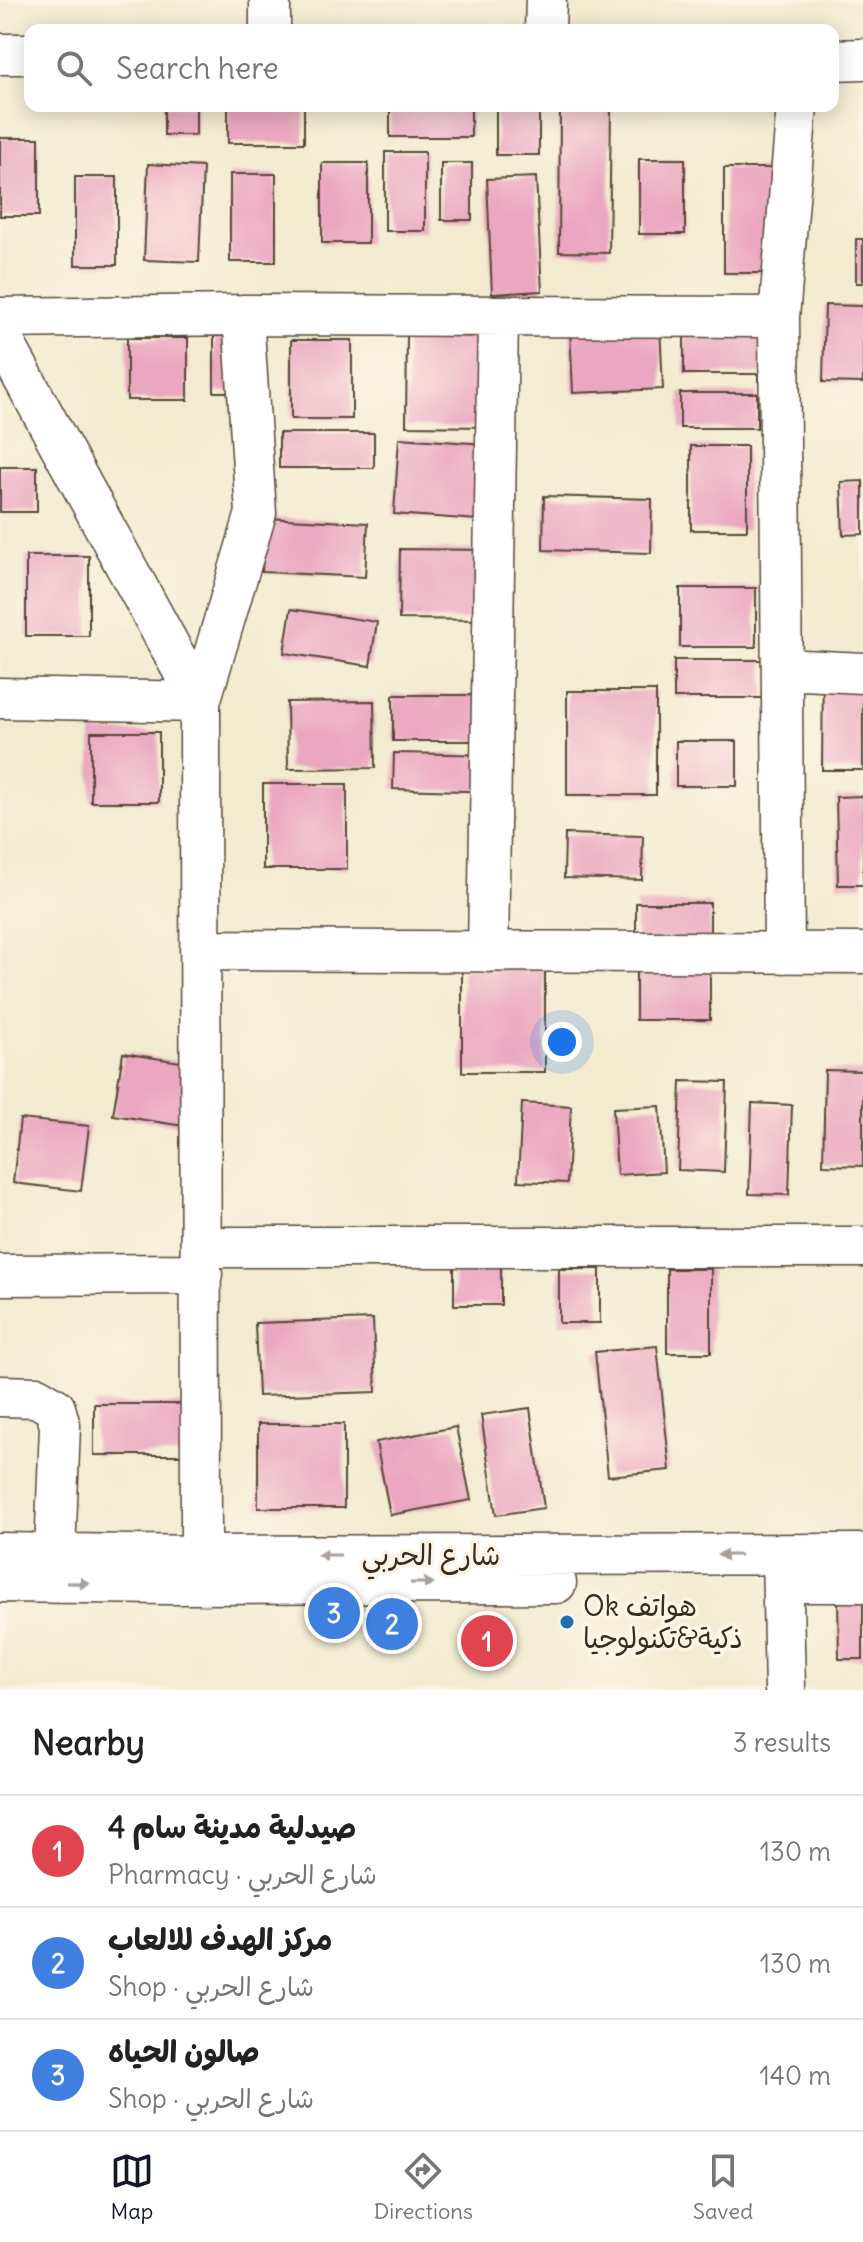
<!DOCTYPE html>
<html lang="en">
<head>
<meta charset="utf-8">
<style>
	:root { --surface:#fff; --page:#f6f6f6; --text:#222; --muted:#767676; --line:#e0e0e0; --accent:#111827 }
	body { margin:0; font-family:Delius,"Playpen Sans Arabic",sans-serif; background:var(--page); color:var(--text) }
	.you { position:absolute; left:562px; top:1042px; width:28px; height:28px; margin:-20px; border:6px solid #fff; border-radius:50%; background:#1a73e8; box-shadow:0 0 0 12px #1a73e833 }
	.badge { display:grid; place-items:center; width:52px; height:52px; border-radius:50%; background:var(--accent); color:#fff; font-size:26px; font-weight:700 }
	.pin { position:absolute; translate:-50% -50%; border:4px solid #fff; box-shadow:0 2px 8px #0006 }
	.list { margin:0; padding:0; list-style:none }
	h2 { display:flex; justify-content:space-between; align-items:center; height:104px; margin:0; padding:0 32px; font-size:34px }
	h2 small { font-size:26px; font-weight:400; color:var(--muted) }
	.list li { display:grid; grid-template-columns:52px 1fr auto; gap:24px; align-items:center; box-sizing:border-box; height:112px; padding:0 32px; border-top:2px solid var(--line) }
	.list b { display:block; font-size:30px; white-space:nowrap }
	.list p { margin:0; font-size:26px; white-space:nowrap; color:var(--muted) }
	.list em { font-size:26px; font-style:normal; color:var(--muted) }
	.icon { flex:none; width:44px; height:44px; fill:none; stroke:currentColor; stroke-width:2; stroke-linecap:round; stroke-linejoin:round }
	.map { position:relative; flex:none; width:863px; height:1690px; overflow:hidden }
	.search { position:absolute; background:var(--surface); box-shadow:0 4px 20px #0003; left:24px; right:24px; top:24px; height:88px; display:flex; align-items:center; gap:20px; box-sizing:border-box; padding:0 28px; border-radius:16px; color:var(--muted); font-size:30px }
	.sheet { height:440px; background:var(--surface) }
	nav { display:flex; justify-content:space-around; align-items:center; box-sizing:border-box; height:112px; border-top:2px solid var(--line); background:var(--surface); font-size:22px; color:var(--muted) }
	nav a { display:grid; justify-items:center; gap:4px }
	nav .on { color:var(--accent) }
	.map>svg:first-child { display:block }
	.building { fill:#eba7c1 }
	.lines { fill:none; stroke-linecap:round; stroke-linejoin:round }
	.minor-casing { stroke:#564739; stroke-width:43 }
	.minor { stroke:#fff; stroke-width:40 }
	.oneway { fill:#a79f9a }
	.poi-dot { fill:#1f6fb2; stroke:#fcf5e5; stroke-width:3 }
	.labels { text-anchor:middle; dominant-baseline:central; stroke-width:7; stroke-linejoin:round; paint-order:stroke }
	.street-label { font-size:28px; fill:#3b2a1e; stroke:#fcf5e5 }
	.poi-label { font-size:28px; fill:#3b2a1e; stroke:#fcf5e5; text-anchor:start }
</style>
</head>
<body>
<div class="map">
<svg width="863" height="1690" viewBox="0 0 863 1690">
	<rect width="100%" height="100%" fill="#fcf5e5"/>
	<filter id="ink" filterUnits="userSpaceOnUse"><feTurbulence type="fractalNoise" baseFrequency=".0125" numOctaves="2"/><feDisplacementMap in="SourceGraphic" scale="16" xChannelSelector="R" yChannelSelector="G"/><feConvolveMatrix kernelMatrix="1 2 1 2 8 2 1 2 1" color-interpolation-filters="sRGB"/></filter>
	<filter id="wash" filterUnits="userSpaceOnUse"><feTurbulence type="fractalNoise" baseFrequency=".006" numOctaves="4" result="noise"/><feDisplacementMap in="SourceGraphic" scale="32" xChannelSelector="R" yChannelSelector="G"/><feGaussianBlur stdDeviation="1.8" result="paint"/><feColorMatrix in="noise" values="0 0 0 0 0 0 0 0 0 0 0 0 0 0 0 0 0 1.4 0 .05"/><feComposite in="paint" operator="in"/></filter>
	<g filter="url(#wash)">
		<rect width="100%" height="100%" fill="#f2ebd0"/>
		<g id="blocks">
			<path class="building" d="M164,106H196V135H164Z
				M228,106H304V143H228Z
				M390,106H471V137H390Z
				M496,106H539V155H496Z
				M560,106H611L609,253L559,252Z
				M0,138H39V216H0Z
				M385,152H425V231H385Z
				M639,159H685V234H639Z
				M322,163H368V243H322Z
				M441,163H472V220H441Z
				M148,164L203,167L199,262L144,260Z
				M724,168H781V273H724Z
				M230,174H276V262H230Z
				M75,177H117V265H75Z
				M536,177L542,291L492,294L487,179Z
				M856,239H863V283H856Z
				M825,305L863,306V383L823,382Z
				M684,318H796V374H684Z
				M214,322H261V392H214Z
				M660,325L663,389L573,393L570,329Z
				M407,335L488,337L487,427L406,426Z
				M127,338H188V400H127Z
				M291,340H352V419H291Z
				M680,393H757V428H680Z
				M279,433H374V468H279Z
				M399,438L513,446L507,522L394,514Z
				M691,446H747V530H691Z
				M0,467H37V512H0Z
				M863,481V534L843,535L841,482Z
				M544,496L652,499L651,553L543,550Z
				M265,518L368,523L365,577L262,572Z
				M400,549L489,550L488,620L399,619Z
				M26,556H89V636H26Z
				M680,588H756V647H680Z
				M291,609L377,622L370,666L284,653Z
				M674,660H764V698H674Z
				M823,668L863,669V770H822Z
				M567,691H656V795H567Z
				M393,695H502V741H393Z
				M374,701L375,768L288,769L287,702Z
				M91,732H159V802H91Z
				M676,741H737V786H676Z
				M394,753L501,755L500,792L393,789Z
				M263,784H347V869H263Z
				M863,796V885H838L836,797Z
				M565,834L643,836L642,880L564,878Z
				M636,903H710V1020H636Z
				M462,968H545V1072H462Z
				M123,1053L193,1064L184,1126L113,1115Z
				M825,1070L863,1071V1166L823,1165Z
				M681,1081L727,1082L724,1172L678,1170Z
				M522,1103L571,1106L567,1183L518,1181Z
				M752,1103L792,1105L789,1195L749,1194Z
				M660,1106L664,1172L617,1175L613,1108Z
				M20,1119L89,1126L81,1191L13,1183Z
				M454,1258H501V1305H454Z
				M559,1269H600V1323H559Z
				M667,1269H711V1353H667Z
				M373,1319L376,1392L258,1396L255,1323Z
				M657,1346L670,1470L608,1476L595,1352Z
				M94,1404H182V1455H94Z
				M530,1408L544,1508L496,1515L481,1415Z
				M258,1424H344V1508H258Z
				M456,1427L471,1500L390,1515L376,1442Z
				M838,1594H863V1659H839Z"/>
		</g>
	</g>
	<g filter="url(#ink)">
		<use href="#blocks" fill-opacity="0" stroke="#564739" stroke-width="2"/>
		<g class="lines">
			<defs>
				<path id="minor" d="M270,0V30
					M545,30L546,0
					M0,54H30
					M833,60L863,59
					M0,318L243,315L779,317
					M0,335L200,702
					M782,669L863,673
					M0,698L200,702
					M200,950L863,953
					M488,952L498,318
					M784,953L779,317L797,106
					M201,1247H863
					M0,1275L202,1274
					M0,1396L37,1397L55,1408L60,1426L55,1553
					M0,1553L201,1556L863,1554
					M782,1555L785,1690
					M201,1556L200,702L256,513L243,315
					M0,1582L167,1584L556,1583
					M792,1582H863"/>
			</defs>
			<use href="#minor" class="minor-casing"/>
			<use href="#minor" class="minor"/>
		</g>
		<defs><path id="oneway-solid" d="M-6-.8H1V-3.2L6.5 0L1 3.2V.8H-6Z" transform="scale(2)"/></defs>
		<g class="oneway">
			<use href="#oneway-solid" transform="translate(329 1555) rotate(180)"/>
			<use href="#oneway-solid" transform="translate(729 1555) rotate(180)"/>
			<use href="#oneway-solid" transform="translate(78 1583) rotate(1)"/>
			<use href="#oneway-solid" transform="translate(422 1583)"/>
		</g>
	</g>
	<circle class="poi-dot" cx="567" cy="1622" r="8"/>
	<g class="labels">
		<g class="street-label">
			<text x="431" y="1555">شارع الحربي</text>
		</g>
		<g class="poi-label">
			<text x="583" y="1606">Ok هواتف<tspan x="583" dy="32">ذكية&amp;تكنولوجيا</tspan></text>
		</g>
	</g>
</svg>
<div class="you"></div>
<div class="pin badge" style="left:487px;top:1641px;background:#e0444e">1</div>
<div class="pin badge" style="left:392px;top:1624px;background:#3f7fe0">2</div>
<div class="pin badge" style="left:334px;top:1613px;background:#3f7fe0">3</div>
<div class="search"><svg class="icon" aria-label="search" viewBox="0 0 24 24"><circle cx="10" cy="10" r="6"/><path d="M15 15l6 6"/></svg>Search here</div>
</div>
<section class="sheet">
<h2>Nearby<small>3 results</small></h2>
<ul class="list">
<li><span class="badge" style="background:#e0444e">1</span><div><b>صيدلية مدينة سام 4</b><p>Pharmacy · شارع الحربي</p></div><em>130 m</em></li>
<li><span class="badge" style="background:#3f7fe0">2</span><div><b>مركز الهدف للالعاب</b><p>Shop · شارع الحربي</p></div><em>130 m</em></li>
<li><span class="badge" style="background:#3f7fe0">3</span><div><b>صالون الحياه</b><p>Shop · شارع الحربي</p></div><em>140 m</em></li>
</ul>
</section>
<nav>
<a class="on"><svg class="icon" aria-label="map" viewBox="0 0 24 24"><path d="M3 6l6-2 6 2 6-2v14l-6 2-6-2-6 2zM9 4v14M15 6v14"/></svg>Map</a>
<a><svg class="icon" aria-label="directions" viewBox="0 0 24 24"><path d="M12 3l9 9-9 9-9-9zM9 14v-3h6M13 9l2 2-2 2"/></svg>Directions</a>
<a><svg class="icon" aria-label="saved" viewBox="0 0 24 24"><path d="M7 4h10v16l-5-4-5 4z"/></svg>Saved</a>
</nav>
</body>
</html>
